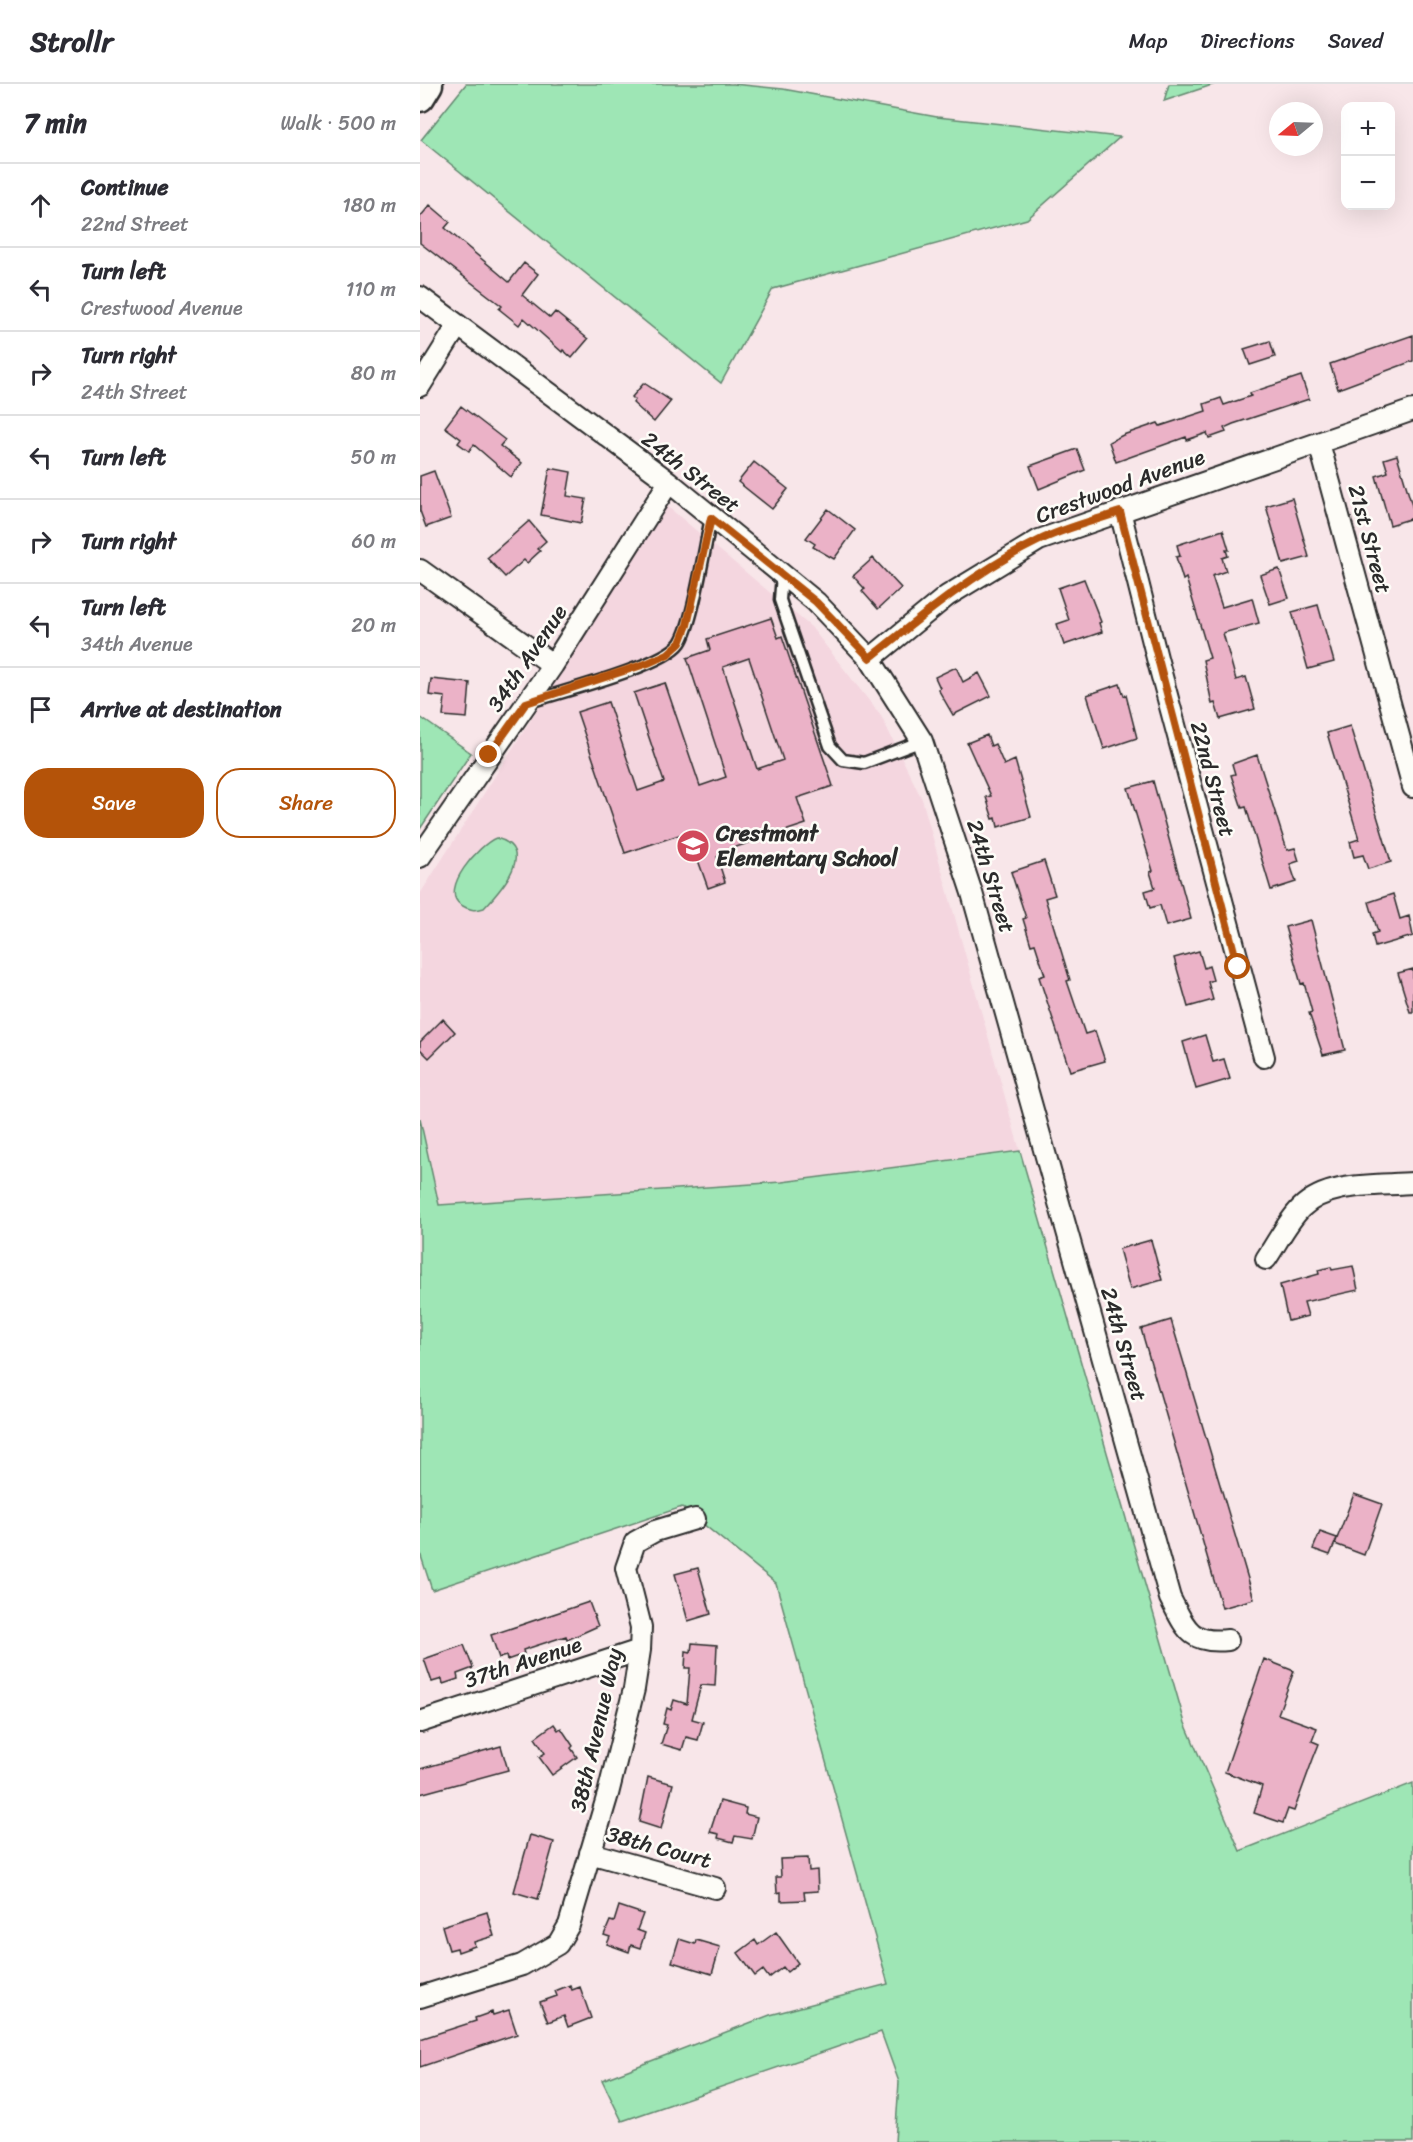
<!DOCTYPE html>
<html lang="en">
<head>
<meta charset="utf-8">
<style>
	:root { --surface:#fff; --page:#f2f2f3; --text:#2b2b33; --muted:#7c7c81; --line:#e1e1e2; --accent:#b45309 }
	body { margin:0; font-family:Sriracha,sans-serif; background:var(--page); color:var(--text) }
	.controls { position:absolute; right:18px; top:18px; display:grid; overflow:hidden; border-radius:12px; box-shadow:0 6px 24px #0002 }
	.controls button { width:54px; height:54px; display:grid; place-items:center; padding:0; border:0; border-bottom:2px solid var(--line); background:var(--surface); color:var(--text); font:30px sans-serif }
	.compass { position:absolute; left:849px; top:18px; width:54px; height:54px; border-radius:50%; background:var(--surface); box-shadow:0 6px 24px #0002; rotate:251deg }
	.stop { position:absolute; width:18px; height:18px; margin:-14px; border:4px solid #b45309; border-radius:50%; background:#fff }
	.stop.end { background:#b45309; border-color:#fff; box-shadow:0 2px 6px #0008 }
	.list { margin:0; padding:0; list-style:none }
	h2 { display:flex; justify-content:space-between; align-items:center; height:78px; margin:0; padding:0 24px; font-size:26px }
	h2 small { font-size:20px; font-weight:400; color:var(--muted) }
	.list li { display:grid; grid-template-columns:39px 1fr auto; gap:18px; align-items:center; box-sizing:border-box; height:84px; padding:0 24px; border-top:2px solid var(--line) }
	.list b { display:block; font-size:22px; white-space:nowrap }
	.list p { margin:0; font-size:20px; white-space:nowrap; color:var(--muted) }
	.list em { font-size:20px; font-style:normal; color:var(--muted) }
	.actions { display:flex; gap:12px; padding:18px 24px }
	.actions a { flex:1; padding:14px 0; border:2px solid var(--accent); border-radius:24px; text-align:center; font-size:21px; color:var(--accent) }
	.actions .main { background:var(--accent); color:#fff }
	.icon { flex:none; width:33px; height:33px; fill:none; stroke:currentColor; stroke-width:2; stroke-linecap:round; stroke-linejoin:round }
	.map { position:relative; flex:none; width:993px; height:2058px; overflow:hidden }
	header { display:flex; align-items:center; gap:36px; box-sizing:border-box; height:84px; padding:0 30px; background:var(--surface); border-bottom:2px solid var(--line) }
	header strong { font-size:28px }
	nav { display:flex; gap:33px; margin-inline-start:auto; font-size:21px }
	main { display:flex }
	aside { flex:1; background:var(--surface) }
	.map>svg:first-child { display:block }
	.built { fill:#f4d6df }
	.green { fill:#9ee6b5; stroke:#648870; stroke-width:1.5 }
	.building { fill:#ebb2c7; stroke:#2b2b2b; stroke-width:1.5; fill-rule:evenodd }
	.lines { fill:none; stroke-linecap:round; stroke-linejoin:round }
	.service-casing { stroke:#2b2b2b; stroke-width:15 }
	.minor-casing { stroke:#2b2b2b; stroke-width:24 }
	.secondary-casing { stroke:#2b2b2b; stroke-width:33 }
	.service { stroke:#fdfcf7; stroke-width:10 }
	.minor { stroke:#fdfcf7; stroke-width:20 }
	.secondary { stroke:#fdfcf7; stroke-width:28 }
	.route { stroke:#b45309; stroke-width:8 }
	.labels { text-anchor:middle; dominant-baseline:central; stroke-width:5; stroke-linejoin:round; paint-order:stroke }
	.street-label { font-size:22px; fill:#2b2b2b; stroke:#fdfcf7 }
	.poi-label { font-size:22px; font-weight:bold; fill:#2b2b2b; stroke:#fdfcf7; text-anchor:start }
</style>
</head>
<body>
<header>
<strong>Strollr</strong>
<nav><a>Map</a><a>Directions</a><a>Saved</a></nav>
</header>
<main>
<aside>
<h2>7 min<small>Walk · 500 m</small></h2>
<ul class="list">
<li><svg class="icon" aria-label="ahead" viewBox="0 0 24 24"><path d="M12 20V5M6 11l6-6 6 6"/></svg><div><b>Continue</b><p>22nd Street</p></div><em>180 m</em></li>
<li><svg class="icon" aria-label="left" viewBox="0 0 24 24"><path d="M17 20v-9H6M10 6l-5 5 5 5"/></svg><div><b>Turn left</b><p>Crestwood Avenue</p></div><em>110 m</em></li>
<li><svg class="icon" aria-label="right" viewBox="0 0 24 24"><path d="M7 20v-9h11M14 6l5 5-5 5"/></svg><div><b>Turn right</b><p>24th Street</p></div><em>80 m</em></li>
<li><svg class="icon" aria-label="left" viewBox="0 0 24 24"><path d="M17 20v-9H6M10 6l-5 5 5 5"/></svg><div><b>Turn left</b></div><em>50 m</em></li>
<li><svg class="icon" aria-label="right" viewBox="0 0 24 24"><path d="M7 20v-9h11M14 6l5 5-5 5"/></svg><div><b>Turn right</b></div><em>60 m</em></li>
<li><svg class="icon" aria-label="left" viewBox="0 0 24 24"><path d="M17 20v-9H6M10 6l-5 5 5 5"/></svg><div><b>Turn left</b><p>34th Avenue</p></div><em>20 m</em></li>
<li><svg class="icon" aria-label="arrive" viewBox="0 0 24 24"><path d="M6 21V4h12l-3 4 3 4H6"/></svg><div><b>Arrive at destination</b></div></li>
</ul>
<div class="actions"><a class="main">Save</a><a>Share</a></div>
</aside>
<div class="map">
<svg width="993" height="2058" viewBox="0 0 993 2058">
	<rect width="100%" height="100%" fill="#f8e6e9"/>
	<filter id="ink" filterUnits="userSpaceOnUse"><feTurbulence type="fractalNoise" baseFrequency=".0167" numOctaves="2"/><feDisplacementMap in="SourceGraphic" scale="12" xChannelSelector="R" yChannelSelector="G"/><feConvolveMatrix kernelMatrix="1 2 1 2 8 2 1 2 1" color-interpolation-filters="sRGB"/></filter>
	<g filter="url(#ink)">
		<path class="built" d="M247,422L391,543L461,632L502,715L600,1067L362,1098L18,1121L0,1035V810Z"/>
		<path class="green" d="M46,0H313L363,5L517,33L700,53L607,135L353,205L301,299L1,56Z
			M749,0H795L744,17Z
			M0,633L51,669L0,745Z
			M76,754C118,765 81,806 64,824C55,827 49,826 41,821C18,806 60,760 76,754Z
			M0,1035L19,1121L362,1098L600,1067L765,1639L820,1767L993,1699V2058H475L479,1998L461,1948L202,2037L182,1996L350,1931L468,1900L356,1499L262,1423L12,1506L0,1469Z"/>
		<path class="building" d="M10,121L30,138L25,144L89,198L104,179L118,190L102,211L130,234L135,228L168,255L152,274L143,266L142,268L104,234L99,241L79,225L82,222L0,159V133Z
			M993,251V277L918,305L910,280Z
			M850,257L855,273L830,281L824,265Z
			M881,292L889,315L813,340L804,344L806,348L789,354L787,349L767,356L766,353L696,378L689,358L703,351L738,339L740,342L786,327L784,320L801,314L804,321L831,312L830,309Z
			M224,299L251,317L234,338L213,319L215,316L212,313Z
			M41,322L85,356L80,362L102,379L91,393L54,361L49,367L38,359L41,355L25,343Z
			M657,365L665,386L619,405L610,382Z
			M977,371L993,425V434L970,441L956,392L968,388L964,375Z
			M334,378L368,405L352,425L318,398Z
			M130,384L151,388L147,412L166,415L161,439L121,431Z
			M14,387L31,434L6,443L0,427V392Z
			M872,414L889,473L863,480L846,422Z
			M408,425L435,446L414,475L393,463L395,460L386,454Z
			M109,437L126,457L117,465L120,467L107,479L104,476L85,493L67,474Z
			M803,446L809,466H806L808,472L802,474L806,487L792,492L802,523L832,514L839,539L803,549L816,596L826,593L835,625L800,635L795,619L792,620L783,576L790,574L766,494L763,496L756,473L760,472L757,461Z
			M453,474L481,504L458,525L442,507L445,505L433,492Z
			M859,485L869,514L850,520L840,491Z
			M664,495L681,538L679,539L682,548L644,561L637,540L649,536L638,504Z
			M898,521L914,578L888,585L872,528Z
			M351,534L358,554L362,552L413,702L377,714L386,740L304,767L305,770L297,773L305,798L288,804L268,748L205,769L157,628L188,618L218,707L244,698L214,609L245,599L280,702L306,693L267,574L290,566L287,555ZM329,574L363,676L337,685L303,583Z
			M536,583L543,598L559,589L571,612L533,631L518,605L520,604L515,593Z
			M11,595L50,599L47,634L23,632L25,613L9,611Z
			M700,600L704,612L706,611L717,654L684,665L667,611Z
			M930,642L971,778L948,785L943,771L934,773L930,758L939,755L907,649Z
			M567,651L571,662L575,660L584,681L595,676L611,733L578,743L576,734L573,735L566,713L571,712L547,659Z
			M837,671L867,766L875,764L879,777L870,780L876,798L851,806L826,723L822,724L811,691L815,690L812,680Z
			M733,697L771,835L746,842L740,821L730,824L725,807L735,804L730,788L733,787L708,704Z
			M624,777L635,811L625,814L650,896L647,897L665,950L675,947L685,977L650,987L619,893L625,891L615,860L611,861L603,835L606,834L591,788Z
			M973,810L980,835L989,832L993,852L955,863L952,850L958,848L949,818Z
			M891,836L925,966L903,971L889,929L892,928L884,899L881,900L865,843Z
			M779,867L784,884L789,882L793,896L788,898L793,916L768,923L754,874Z
			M993,885V928H990L978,889Z
			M23,935L35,948L9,974L0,965V958Z
			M785,951L793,978L804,975L810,995L776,1005L763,958Z
			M731,1156L742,1196L710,1205L699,1165Z
			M933,1182L938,1206L884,1218L888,1232L868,1237L860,1201L899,1190L898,1186L911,1183L912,1186Z
			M751,1236L834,1515L802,1524L721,1245Z
			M934,1410L962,1420L944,1471L915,1460Z
			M900,1448L917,1454L910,1471L893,1465Z
			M278,1484L291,1530L268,1537L255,1490Z
			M169,1518L178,1542L147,1556L146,1552L103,1566L104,1570L87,1576L86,1572L79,1574L71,1551Z
			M272,1559L297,1561L295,1602L281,1601L272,1635L283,1638L278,1656L266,1653L262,1666L241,1660L247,1641L243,1640L247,1624L251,1626L254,1616L267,1620L270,1584H265L266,1567L271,1568Z
			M44,1561L53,1584L37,1590L38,1595L23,1600L22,1595L12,1598L4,1575Z
			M844,1575L874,1587L858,1630L897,1644L892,1657L899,1660L893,1675L874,1727L868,1725L863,1739L834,1729L842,1702L805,1688Z
			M134,1640L138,1646L141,1644L153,1662L151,1664L157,1673L132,1691L119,1673L125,1669L115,1654Z
			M81,1662L88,1686L0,1710V1685Z
			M228,1693L253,1700L241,1745L219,1738Z
			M300,1717L326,1724L325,1730L337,1733L332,1755L315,1752L313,1758L298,1754L299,1750L290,1748Z
			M110,1751L134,1758L118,1815L94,1808Z
			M388,1774L389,1787L397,1786L398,1807L384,1808L385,1816L361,1817V1808L357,1809L356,1793H361L360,1775Z
			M199,1822L223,1830L217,1846L225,1849L220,1864L211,1861L209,1868L187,1860L190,1853L184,1851L190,1837L194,1838Z
			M67,1828L74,1852L54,1858L55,1862L38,1868L37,1864L29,1866L22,1842Z
			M356,1848L378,1879L367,1888L363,1883L349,1894L343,1886L335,1892L318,1869L335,1856L338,1861Z
			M259,1855L275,1860L276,1856L300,1863L292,1890L252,1878Z
			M150,1901L152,1906L160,1903L171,1934L148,1943L144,1932L128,1938L120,1918L137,1912L135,1907Z
			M89,1926L97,1950L0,1983V1955L56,1937L55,1934L72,1928L73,1931Z"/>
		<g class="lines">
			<defs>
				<path id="service" d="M362,491L360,516L410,662L423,676L444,679L502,657
					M110,618C140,608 244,582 260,559C273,540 285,461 291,434"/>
				<path id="minor" d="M0,213L249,398L396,518L450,575L502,657L552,809L750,1514C766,1545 770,1560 808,1556
					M0,302L38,241
					M899,359L993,703
					M700,427L737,574L844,973
					M0,486L133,581
					M450,575L527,512L619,456L993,326
					M0,773L133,581L249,398
					M846,1175C857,1159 867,1138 881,1124C908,1097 957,1102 993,1099
					M0,1638L220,1566
					M170,1769L295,1804
					M0,1913L102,1881L138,1860L149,1841L188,1710L214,1605L220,1566L221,1543L206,1484L215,1458L235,1447L275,1435"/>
				<path id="secondary" d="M0,13L8,0"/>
			</defs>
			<use href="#service" class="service-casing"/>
			<use href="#minor" class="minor-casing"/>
			<use href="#secondary" class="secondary-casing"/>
			<use href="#service" class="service"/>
			<use href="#minor" class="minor"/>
			<use href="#secondary" class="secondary"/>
		</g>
	</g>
	<g class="lines" filter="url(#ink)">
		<path class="route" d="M69,671L106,619L228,579L248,570L260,559L267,541L291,434L396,518L450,574C503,531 556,487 618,457C644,444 673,437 700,428L818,883"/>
	</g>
	<defs>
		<symbol id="school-disc" viewBox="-11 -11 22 22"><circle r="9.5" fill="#d1495b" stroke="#fdfcf7"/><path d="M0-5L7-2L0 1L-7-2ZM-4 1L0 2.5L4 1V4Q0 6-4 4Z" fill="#fff"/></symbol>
	</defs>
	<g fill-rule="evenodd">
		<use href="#school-disc" x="254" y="743" width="38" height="38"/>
	</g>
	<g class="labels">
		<g class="street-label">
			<text transform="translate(271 388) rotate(38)">24th Street</text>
			<text transform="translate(700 402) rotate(-20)">Crestwood Avenue</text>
			<text transform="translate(950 455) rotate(75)">21st Street</text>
			<text transform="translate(107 574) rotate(-56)">34th Avenue</text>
			<text transform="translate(793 695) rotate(75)">22nd Street</text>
			<text transform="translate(571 792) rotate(73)">24th Street</text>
			<text transform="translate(704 1260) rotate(74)">24th Street</text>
			<text transform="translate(103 1578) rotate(-18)">37th Avenue</text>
			<text transform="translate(176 1646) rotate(-77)">38th Avenue Way</text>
			<text transform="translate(239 1763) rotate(15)">38th Court</text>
		</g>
		<g class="poi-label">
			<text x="296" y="749">Crestmont<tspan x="296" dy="25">Elementary School</tspan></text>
		</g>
	</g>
</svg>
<div class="controls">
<button>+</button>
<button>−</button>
</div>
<svg class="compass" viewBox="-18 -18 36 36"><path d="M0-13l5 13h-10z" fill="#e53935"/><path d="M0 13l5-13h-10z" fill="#7c7c81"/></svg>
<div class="stop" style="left:818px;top:883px"></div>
<div class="stop end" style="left:69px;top:671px"></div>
</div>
</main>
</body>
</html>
